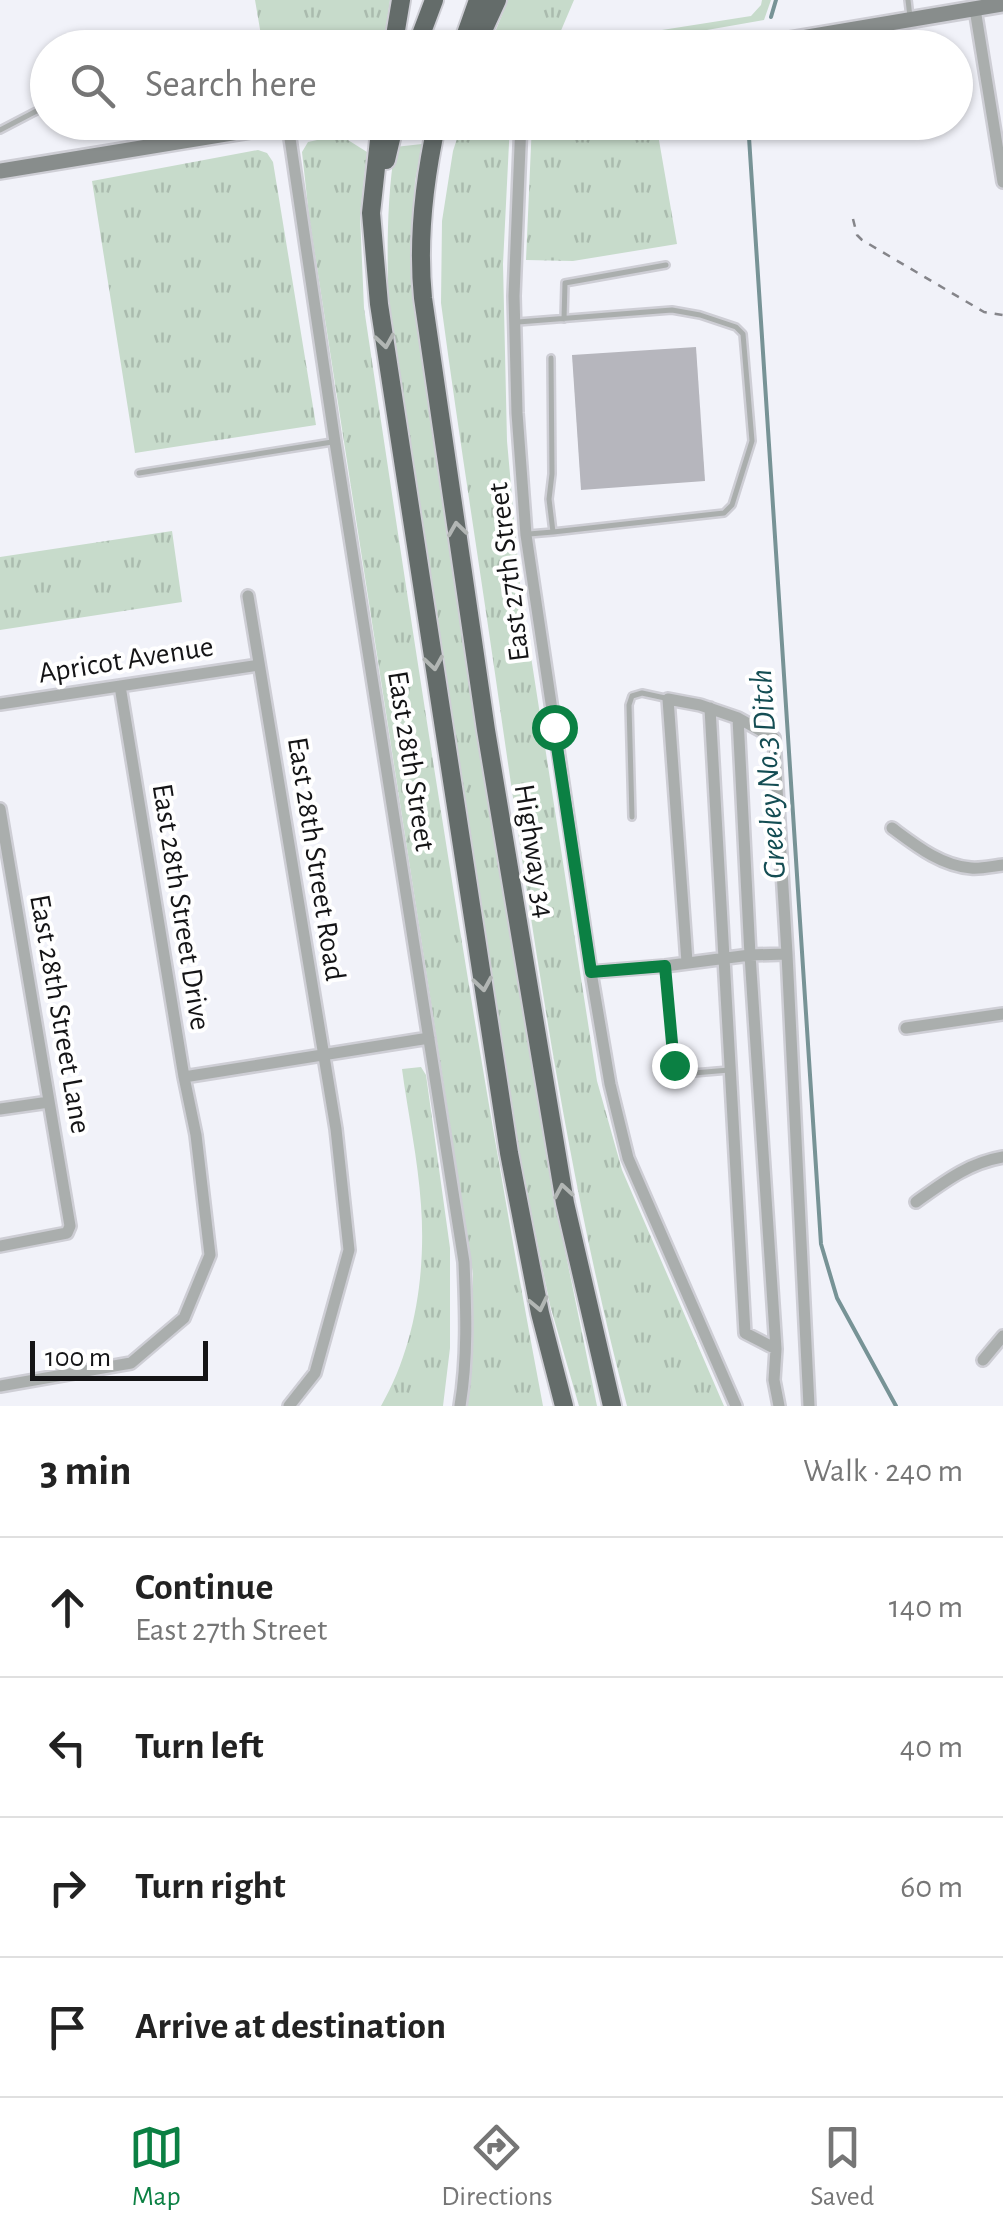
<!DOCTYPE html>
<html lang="en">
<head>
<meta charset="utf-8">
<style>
	:root { --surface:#fff; --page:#f2f2f2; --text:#222; --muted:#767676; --line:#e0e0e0; --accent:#0b8043 }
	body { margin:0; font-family:"Alegreya Sans",sans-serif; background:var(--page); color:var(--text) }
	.scale { position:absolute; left:30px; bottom:25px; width:178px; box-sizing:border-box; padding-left:10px; border:5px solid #141416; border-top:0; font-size:28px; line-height:35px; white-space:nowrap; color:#141416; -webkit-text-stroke:8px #fff; paint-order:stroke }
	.stop { position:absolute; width:30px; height:30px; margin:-22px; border:8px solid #0b8043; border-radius:50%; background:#fff }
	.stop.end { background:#0b8043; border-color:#fff; box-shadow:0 2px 10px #0008 }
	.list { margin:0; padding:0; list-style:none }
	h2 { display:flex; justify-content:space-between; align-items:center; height:130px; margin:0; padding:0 40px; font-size:42px }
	h2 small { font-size:32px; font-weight:400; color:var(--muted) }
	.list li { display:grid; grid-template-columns:65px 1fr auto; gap:30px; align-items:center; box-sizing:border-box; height:140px; padding:0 40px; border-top:2px solid var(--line) }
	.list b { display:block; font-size:38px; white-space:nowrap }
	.list p { margin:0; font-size:32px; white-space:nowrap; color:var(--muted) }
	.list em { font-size:32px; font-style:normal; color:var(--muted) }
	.icon { flex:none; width:55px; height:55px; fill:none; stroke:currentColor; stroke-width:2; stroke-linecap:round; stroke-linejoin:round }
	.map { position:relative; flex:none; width:1003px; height:1406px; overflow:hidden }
	.search { position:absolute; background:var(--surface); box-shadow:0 2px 8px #0004; left:30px; right:30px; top:30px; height:110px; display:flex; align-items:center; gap:25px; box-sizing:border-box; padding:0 35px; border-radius:55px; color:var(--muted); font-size:38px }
	.sheet { height:690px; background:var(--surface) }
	nav { display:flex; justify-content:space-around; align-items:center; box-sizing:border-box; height:140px; border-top:2px solid var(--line); background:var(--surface); font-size:28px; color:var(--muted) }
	nav a { display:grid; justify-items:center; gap:5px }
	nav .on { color:var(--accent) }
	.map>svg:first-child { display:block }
	.grass { fill:url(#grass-tufts) }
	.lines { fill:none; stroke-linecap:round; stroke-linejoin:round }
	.stream { stroke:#779396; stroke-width:4 }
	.building { fill:#b6b6bd }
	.service-casing { stroke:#ceced5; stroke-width:10 }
	.minor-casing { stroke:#ceced5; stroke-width:16 }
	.secondary-casing { stroke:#ceced5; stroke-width:20 }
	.trunk-casing { stroke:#ceced5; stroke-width:22 }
	.path { stroke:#85858a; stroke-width:2.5; stroke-dasharray:8 8; stroke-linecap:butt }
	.service { stroke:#aaaead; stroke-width:5 }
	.minor { stroke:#aaaead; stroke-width:11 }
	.secondary { stroke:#888d8c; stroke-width:15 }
	.trunk { stroke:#646c6a; stroke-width:18 }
	.oneway { stroke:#b2b6b4 }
	.route { stroke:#0b8043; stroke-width:12 }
	.labels { text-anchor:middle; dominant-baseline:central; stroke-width:8; stroke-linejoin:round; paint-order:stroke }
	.street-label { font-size:30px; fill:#141416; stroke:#fff }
	.water-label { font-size:32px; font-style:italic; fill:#144d53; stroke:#fff }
</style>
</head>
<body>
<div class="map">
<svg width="1003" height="1406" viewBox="0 0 1003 1406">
	<defs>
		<pattern id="grass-tufts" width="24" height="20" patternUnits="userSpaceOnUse" patternTransform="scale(2.5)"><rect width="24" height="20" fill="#c7dbcb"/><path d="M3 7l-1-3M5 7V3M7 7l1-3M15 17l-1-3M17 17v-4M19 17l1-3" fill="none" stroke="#aabbae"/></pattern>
	</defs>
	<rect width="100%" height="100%" fill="#f1f2f9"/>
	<path class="grass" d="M255,0H390L383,47H263Z
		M508,0H574L554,47L751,16L761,5L762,0H771L764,20L610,47H489Z
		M462,123H510L503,264L507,441L520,586L597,1081L622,1170L724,1406H627C569,1184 536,956 503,729C483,587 460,445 441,303L442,221L453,151Z
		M532,123H656L677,244L573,261L526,260Z
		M340,135L367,152L360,215L364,308C419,674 474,1042 543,1406H466L472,1344L473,1274L309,216L302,152L308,142Z
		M422,144L415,182L412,235L418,313L432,421L488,789L559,1221L597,1406H579L550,1305L518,1149L389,319C387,261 386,205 395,147Z
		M258,150L267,153L273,162L316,425L135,453L92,181Z
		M172,531L182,602L0,630V557Z
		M421,1067L426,1075L450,1248V1348L443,1406H381C415,1347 426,1273 421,1205C418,1159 408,1114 402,1069Z"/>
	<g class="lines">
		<path class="stream" d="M771,17L776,0
			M748,122L821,1244L837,1298L896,1406"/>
	</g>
	<path class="building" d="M696,347L705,481L581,490L572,355Z"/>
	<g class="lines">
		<defs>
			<path id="service" d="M908,0L910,17
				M0,130L48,105
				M564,319L565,283L666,265
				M518,322L672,310L700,315L736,327L743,334L752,441L732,505L724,513L553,532
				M139,473L332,442
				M529,534L553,532L549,499L552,474L551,358
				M632,817L629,705L632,696L642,693L665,698
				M665,969L675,1071L682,1074L729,1070"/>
			<path id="minor" d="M975,9L1003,182
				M521,122L514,296L517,413L526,535L591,972L610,1084L628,1158L736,1406
				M288,125L335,442L464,1262C466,1310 468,1358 460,1406
				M248,596L336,1129L349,1250L315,1373L289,1406
				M0,704L259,665
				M710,708L745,1333L776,1349
				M738,718L750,955L776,1349L774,1380L779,1406
				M0,809L70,1226L67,1233L0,1246
				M892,828C915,845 941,866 971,868C981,869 993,866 1003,865
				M687,962L668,699L700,705L738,718L774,738L787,954L809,1406
				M591,972L665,966L750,955L787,954
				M906,1028L1003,1014
				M184,1077L429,1038
				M0,1109L49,1102
				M916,1202C944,1182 968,1163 1003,1157
				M983,1360L1003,1336
				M0,1386L131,1363L184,1318L210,1255L196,1135L184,1077L120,686"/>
			<path id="secondary" d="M742,48L1003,4
				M0,171L299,122"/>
			<path id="trunk" d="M393,48L401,0
				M416,48L434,0
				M461,48L478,0
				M475,48L497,0
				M381,122L371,213L379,304L509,1153L540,1313L564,1406
				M437,122C424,181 417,239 423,298L486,730L565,1203L612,1406
				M386,160L395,122"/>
		</defs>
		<use href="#service" class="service-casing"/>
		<use href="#minor" class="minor-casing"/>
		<use href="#secondary" class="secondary-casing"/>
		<use href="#trunk" class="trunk-casing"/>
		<path class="path" d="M853,219L857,235L862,240L984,312L1003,315"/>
		<use href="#service" class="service"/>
		<use href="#minor" class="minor"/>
		<use href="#secondary" class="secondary"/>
		<use href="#trunk" class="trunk"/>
	</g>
	<defs><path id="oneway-chevron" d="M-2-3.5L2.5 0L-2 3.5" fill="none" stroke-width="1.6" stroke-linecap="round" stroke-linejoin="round" transform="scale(2.5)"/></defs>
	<g class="oneway">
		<use href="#oneway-chevron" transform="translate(385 341) rotate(81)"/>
		<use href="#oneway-chevron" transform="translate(457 529) rotate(-98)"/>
		<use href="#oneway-chevron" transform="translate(434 663) rotate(81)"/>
		<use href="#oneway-chevron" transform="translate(483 984) rotate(81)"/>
		<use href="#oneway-chevron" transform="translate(563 1191) rotate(-100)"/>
		<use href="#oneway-chevron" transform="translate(539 1304) rotate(78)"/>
	</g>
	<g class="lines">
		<path class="route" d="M554,727L591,972L665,966L674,1065"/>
	</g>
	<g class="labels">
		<g class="street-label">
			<text transform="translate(509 572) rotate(-97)">East 27th Street</text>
			<text transform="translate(126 660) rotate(-9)">Apricot Avenue</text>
			<text transform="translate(411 761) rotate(81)">East 28th Street</text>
			<text transform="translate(534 851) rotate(81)">Highway 34</text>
			<text transform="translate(316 859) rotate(81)">East 28th Street Road</text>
			<text transform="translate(181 907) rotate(81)">East 28th Street Drive</text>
			<text transform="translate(60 1014) rotate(80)">East 28th Street Lane</text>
		</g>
		<g class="water-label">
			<text transform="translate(768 774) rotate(-94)">Greeley No.3 Ditch</text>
		</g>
	</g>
</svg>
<div class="scale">100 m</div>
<div class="stop" style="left:554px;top:727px"></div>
<div class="stop end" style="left:674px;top:1065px"></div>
<div class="search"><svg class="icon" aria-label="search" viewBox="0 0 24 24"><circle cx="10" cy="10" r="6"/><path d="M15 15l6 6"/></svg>Search here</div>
</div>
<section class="sheet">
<h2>3 min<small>Walk · 240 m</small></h2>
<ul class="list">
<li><svg class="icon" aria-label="ahead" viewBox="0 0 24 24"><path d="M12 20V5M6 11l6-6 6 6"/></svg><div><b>Continue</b><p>East 27th Street</p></div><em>140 m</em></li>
<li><svg class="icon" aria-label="left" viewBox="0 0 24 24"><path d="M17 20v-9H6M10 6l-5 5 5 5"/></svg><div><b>Turn left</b></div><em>40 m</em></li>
<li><svg class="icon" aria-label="right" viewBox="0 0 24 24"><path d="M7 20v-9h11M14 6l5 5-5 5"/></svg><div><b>Turn right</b></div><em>60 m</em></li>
<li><svg class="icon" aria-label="arrive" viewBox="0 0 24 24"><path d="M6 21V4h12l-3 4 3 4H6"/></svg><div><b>Arrive at destination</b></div></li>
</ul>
</section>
<nav>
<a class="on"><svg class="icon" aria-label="map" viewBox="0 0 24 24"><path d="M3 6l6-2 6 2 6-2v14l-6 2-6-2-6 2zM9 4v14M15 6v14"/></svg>Map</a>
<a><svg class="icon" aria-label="directions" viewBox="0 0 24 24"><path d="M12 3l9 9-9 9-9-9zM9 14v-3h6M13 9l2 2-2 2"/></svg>Directions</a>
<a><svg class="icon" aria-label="saved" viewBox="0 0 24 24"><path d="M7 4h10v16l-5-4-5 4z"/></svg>Saved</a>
</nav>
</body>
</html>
